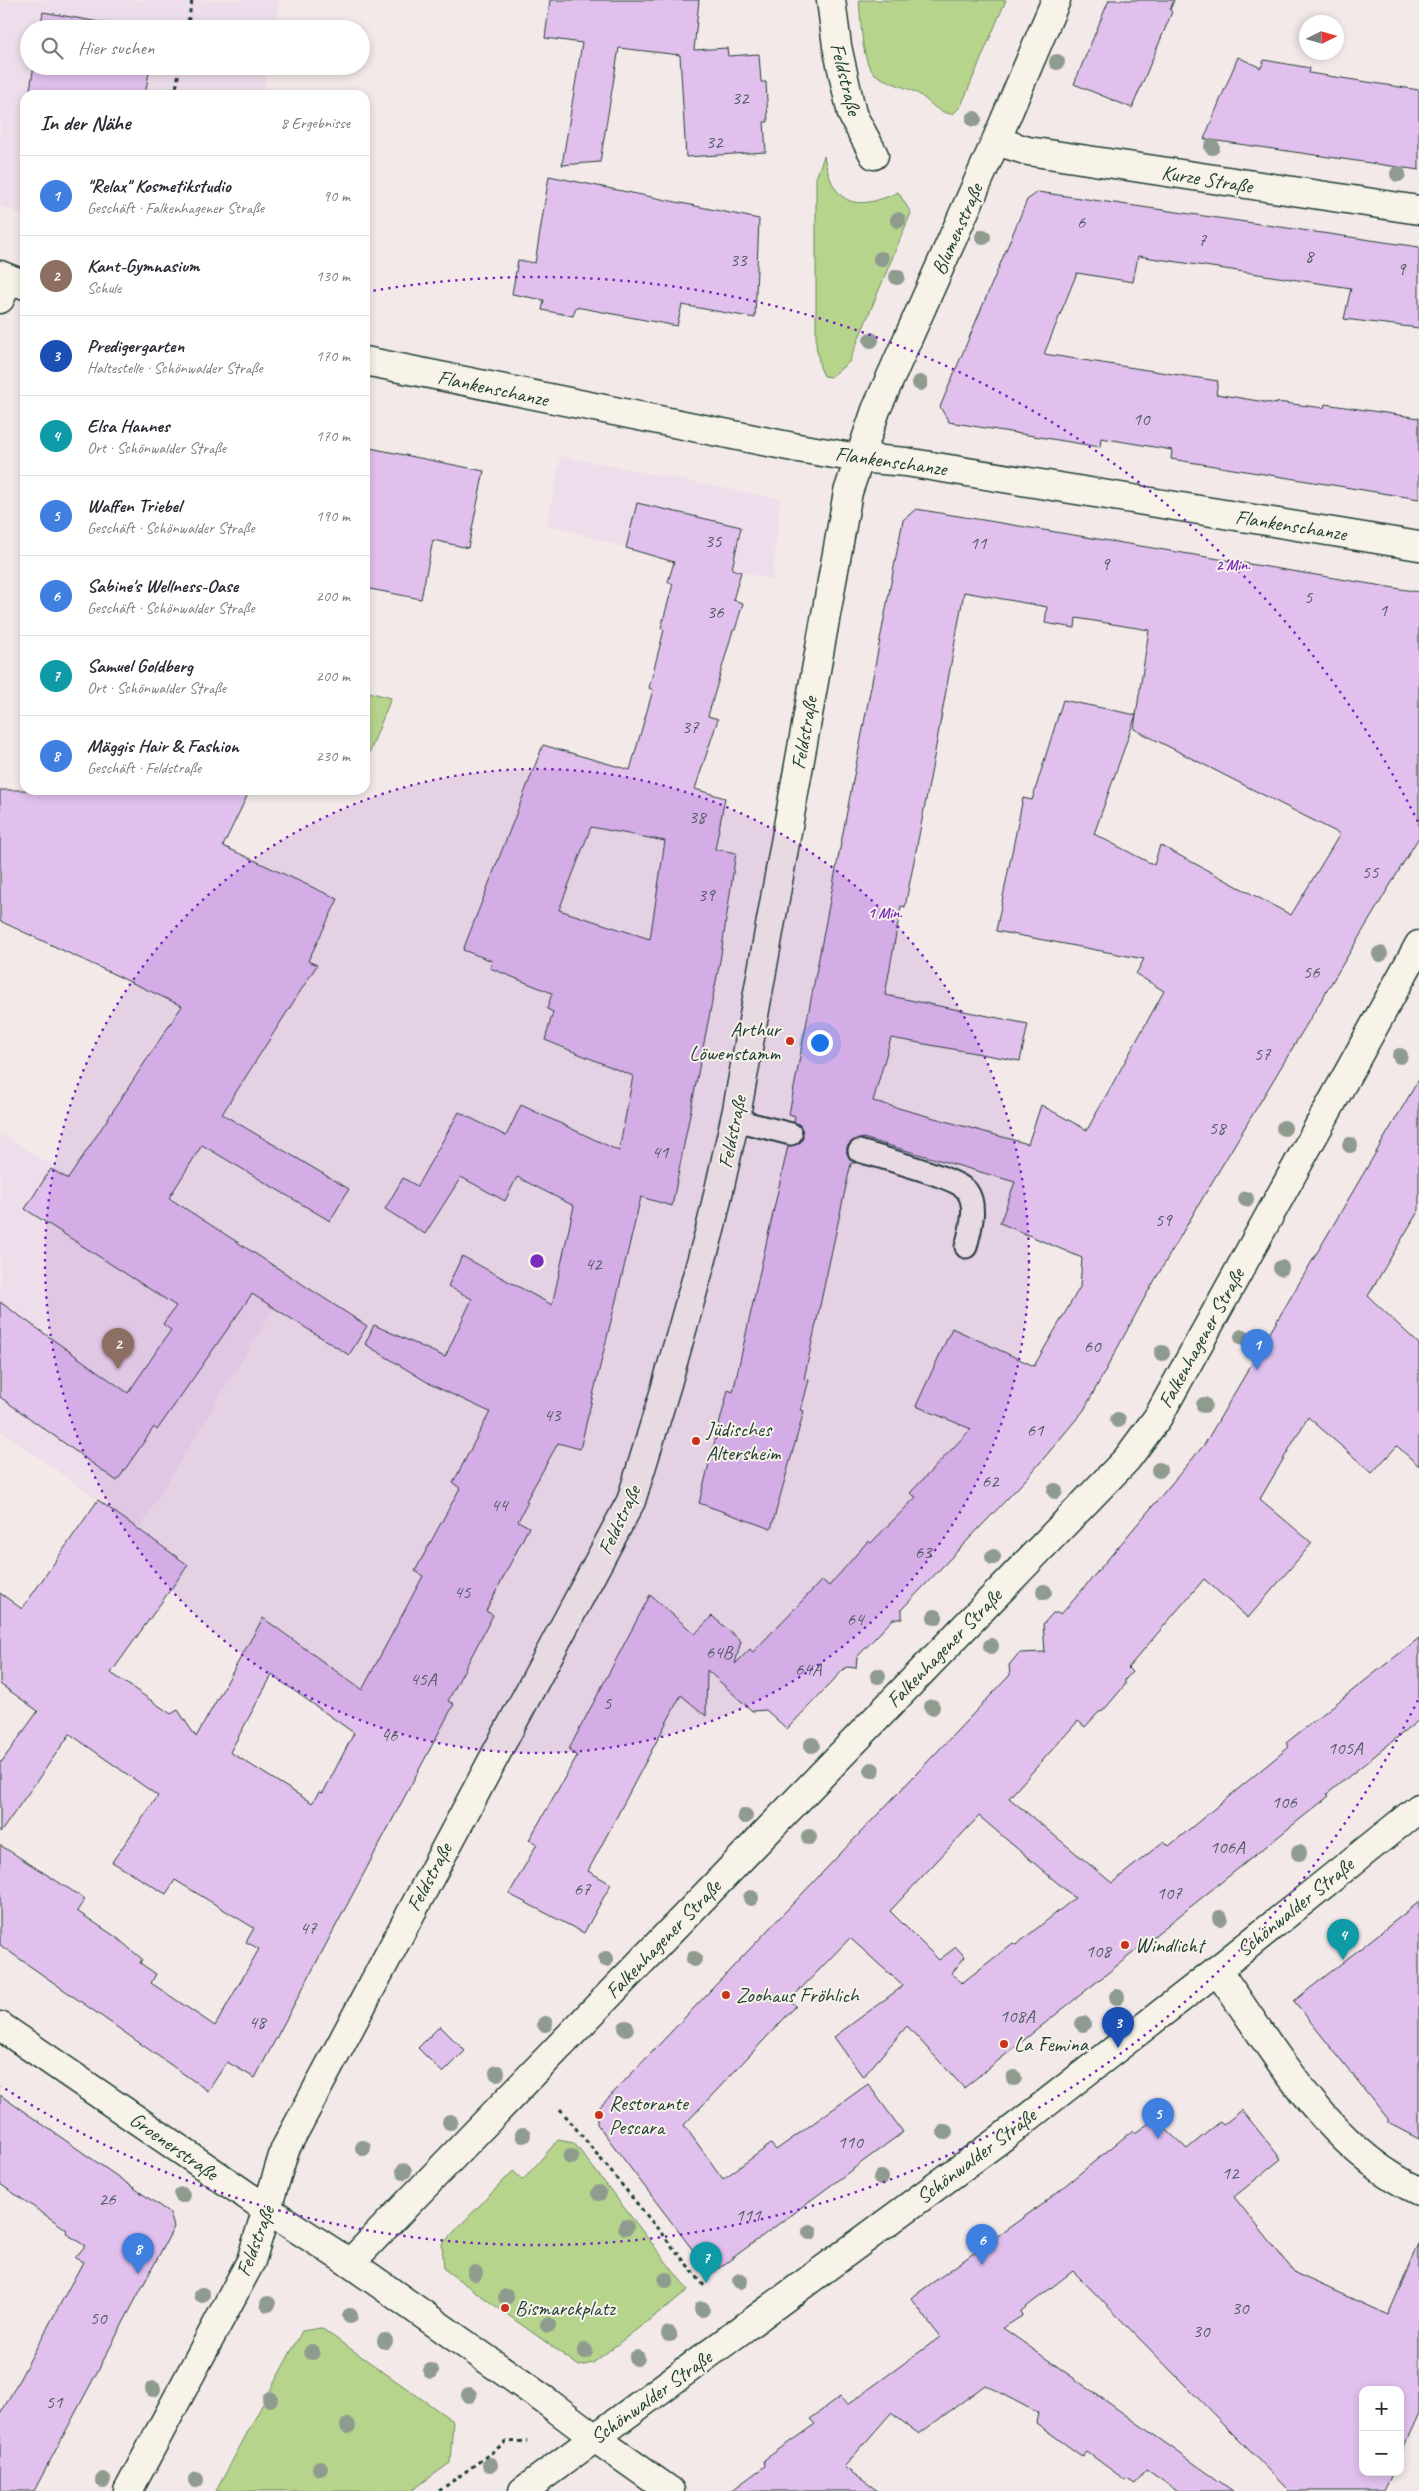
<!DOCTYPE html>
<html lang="de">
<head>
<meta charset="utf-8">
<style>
	:root { --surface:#fff; --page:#f7f7f7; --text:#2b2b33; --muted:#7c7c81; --line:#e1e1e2; --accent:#ea580c }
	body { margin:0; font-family:Caveat,sans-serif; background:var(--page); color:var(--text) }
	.controls { position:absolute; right:15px; bottom:15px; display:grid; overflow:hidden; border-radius:10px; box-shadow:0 2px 8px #0003 }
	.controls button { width:45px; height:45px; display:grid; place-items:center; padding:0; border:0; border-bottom:1px solid var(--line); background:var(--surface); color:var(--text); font:25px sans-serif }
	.compass { position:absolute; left:1299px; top:15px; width:45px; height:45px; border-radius:50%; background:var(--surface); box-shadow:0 2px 8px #0003; rotate:85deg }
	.you { position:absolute; left:819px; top:1042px; width:18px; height:18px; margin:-12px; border:4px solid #fff; border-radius:50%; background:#1a73e8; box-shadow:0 0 0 8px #1a73e833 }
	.badge { display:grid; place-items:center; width:32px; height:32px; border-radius:50%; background:var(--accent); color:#fff; font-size:16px; font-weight:700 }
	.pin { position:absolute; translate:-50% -41px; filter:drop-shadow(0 1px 2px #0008) }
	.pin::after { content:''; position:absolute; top:26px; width:18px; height:15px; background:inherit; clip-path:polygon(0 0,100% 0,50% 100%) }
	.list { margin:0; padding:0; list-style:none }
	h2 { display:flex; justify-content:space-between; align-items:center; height:65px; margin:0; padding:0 20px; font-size:21px }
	h2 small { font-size:16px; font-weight:400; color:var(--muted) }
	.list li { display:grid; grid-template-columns:32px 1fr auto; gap:15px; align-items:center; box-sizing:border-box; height:80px; padding:0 20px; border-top:1px solid var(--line) }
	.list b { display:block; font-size:19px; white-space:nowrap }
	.list p { margin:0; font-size:16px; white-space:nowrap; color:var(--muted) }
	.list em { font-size:16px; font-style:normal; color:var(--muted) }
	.icon { flex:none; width:28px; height:28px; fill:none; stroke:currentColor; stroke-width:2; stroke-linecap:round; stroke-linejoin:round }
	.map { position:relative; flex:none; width:1419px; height:2491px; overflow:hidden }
	.search { position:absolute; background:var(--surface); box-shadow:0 2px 8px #0003; left:20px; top:20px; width:350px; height:55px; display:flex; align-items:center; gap:12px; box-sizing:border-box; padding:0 18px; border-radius:28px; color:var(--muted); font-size:19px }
	.panel { position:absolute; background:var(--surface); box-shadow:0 2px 8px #0003; left:20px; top:90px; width:350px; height:705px; border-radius:15px }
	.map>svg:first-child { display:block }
	.built { fill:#eeddea }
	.green { fill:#b6d48c; stroke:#6a8860 }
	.building { fill:#e1c0ed; stroke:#1f3d34; fill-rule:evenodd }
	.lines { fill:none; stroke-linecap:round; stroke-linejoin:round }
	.lane-casing { stroke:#1f3d34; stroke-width:25 }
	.street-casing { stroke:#1f3d34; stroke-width:31 }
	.secondary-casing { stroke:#1f3d34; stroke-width:31 }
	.path { stroke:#1f3d34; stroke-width:3; stroke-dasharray:4 4; stroke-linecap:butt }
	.lane { stroke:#f7f3e8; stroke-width:21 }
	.street { stroke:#f7f3e8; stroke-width:28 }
	.secondary { stroke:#f7f3e8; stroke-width:28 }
	.tree { fill:#8f9b8f }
	.ring { fill:none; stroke:#7b2cbf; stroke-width:2.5; stroke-dasharray:2.5 5 }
	.poi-dot { fill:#c8321e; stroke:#f7f3e8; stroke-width:2 }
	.labels { text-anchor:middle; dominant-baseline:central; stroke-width:4; stroke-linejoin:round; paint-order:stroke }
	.number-label { font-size:19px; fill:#505e62 }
	.street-label { font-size:21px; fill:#1f3d34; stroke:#f7f3e8 }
	.poi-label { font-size:21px; fill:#1f3d34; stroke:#f7f3e8; text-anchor:start }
	.centre { fill:#7b2cbf; stroke:#f7f3e8; stroke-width:2.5 }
	.ring-label { font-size:15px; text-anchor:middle; font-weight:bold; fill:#7b2cbf; stroke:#f7f3e8; stroke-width:4; stroke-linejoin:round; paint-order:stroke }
</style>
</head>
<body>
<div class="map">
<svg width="1419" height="2491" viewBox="0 0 1419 2491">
	<rect width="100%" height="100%" fill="#f3e9e9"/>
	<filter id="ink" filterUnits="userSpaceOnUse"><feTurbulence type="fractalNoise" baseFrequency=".02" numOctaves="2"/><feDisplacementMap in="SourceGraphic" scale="10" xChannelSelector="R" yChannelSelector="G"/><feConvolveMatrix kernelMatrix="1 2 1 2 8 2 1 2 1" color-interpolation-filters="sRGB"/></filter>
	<g filter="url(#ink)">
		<path class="built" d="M0,0H280L275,29H29V66H268L263,95H25V215L0,206Z
			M561,456L780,499L772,580L732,569L674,562L547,524Z
			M0,1133L274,1307L139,1529L0,1430Z"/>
		<path class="green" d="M859,0H1006L961,106L953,114C936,113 930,101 917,93C903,86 888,83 875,74C861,64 861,17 859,0Z
			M824,156C833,204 854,213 898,192L911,213L849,362L831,377L824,376L820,367L816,345V178Z
			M365,691L391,698L365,764Z
			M558,2140L574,2143L688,2290L593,2363L579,2366L444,2269L442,2244L513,2171L523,2180Z
			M321,2328L453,2421L450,2463L411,2491H216L302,2331Z"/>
		<path class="building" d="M550,0H699L694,50L727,48L728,56L759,54L761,82H766L768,122H764L766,152L686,157L680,55L619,48L600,162L562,165L582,43L545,38Z
			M1109,0H1174L1170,10L1172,12L1132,108L1074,84Z
			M43,12L138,29H40Z
			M1238,57L1261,68L1264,60L1310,68L1309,73L1419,90V170L1204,139Z
			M34,66H150L145,95H29Z
			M549,176L759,219L755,318L682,305L677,326L576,307L573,316L542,310L544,300L512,294L518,260L535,263Z
			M1038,192L1419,247V328L1344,319L1351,288L1138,256L1133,282L1077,273L1044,354L1218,381L1216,394L1277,404V402L1324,408L1325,404L1419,418V499L1171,459L1172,450L1101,438L1100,447L949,422L940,407L1027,200Z
			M365,447L484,471L468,548L433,540L421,599L365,588Z
			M637,503L741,527L732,569L741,572L733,600L743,603L735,630H733L708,716L718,719L695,789L725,798L715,849L736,853L720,961L672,1206L641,1197L580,1449L558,1443L526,1501L528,1502L518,1521L529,1527L486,1611L493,1615L448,1701L454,1704L255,2078L227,2062L208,2091L0,1945V1845L85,1899L77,1911L116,1937L142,1959L140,1963L156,1974L151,1983L215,2026L259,1949L246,1942L254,1928L175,1880L166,1894L112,1862L158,1796L70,1734L0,1833V1764L38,1711L0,1684V1593L22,1609L98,1500L188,1565L111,1673L171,1714L178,1710L196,1737L263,1618L362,1690L423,1576L415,1571L460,1488L453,1483L490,1412L432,1385L365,1344L374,1325L445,1357L472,1299L448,1286L462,1256L552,1305L574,1206L517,1177L505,1201L461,1177L425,1234L385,1209L403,1178L417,1186L459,1112L506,1136L521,1105L619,1151L633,1076L545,1040L553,1012L547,1009L552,993L490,968L492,961L463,950L543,745L630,770L653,690L649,688L664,630L661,628L673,584L668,582L674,562L626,548ZM591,827L665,841L650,939L559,910ZM272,1675L354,1733L323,1793L319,1792L312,1803L230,1752Z
			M916,509L1419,592V837L1205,1194L1145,1297L1084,1410L1029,1476L902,1609V1619H893L857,1657L856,1668L846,1667L787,1729L766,1710L752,1711L707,1670L706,1716L681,1695L588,1871L611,1884L584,1933L509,1894L537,1844L529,1840L577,1756L569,1749L650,1595L695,1634L712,1616L741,1641L735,1664L750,1649L753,1652L822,1580L829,1586L868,1541L871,1543L916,1497L910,1493L971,1429L916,1406L952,1328L1034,1366L1080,1287L1082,1258L1000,1223L1015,1182L863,1138L851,1142L847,1147V1154L856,1163H851L804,1379L809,1380L801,1410L804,1411L771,1529L699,1503L728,1390L733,1392L788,1146L800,1143L803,1137L800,1125L794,1122L795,1116L789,1114L903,520ZM964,592L1047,607L1045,623L1075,628L1076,618L1149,630L1136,715L1063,700L1032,800L1023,798L996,931L1144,959L1136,974L1164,991L1087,1130L1041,1105L1028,1144L873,1101L891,1038L1020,1061L1028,1024L885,995L901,906L905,907L930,779ZM1136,715L1134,729L1340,834L1291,915L1160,845L1154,865L1094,834Z
			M0,790H250L223,846L338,899L308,961L317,965L222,1114L349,1189L330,1221L202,1145L169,1198L367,1326L349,1355L252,1294L157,1430L154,1427L117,1481L0,1397V1302L128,1393L171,1330L163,1324L176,1306L25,1209L51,1169L68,1179L182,1006L0,921Z
			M1419,1079V1210L1368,1296L1419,1344V1466L1397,1446L1372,1473L1308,1417L1260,1499L1312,1543L1248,1618L1204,1579L1128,1668L1132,1672L1125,1680V1685L1103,1711L1099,1712L1085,1727L1078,1721L1009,1798L1112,1883L1164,1841L1169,1846L1289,1747L1286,1743L1419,1638V1720L1327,1794L1329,1796L964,2088L907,2026L863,2077L834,2037L903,1986L850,1938L790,2000L796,2006L684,2125L723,2179L771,2144L776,2150L868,2084L903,2132L711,2274L597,2124V2110L1010,1675L1009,1665L1019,1653L1045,1652L1043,1624L1053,1613H1062L1071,1603L1204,1445ZM979,1816L1075,1898L1016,1945L1013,1943L962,1983L952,1973L965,1957L956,1947L939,1960L890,1911Z
			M1419,1902V2139L1388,2123V2119L1294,2001Z
			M440,2026L465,2051L443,2073L418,2048Z
			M0,2095L170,2213L174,2227L34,2491H0V2415L83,2262L75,2258L85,2246L67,2234L66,2229L0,2184Z
			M1242,2110L1281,2159L1234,2197L1295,2273L1388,2315L1419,2244V2414L1400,2456V2390H1363V2472H1393L1384,2491H1289L1073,2271L1021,2311L1022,2316L1003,2328L1233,2491H1177L1146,2469L1135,2483L1127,2478L1125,2480L1087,2452L1083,2457L1036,2423L1038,2413L985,2385L919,2434L891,2413L844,2467L878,2491H731L765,2466L764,2460L815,2424L810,2419L840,2397L847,2405L940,2337L911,2298L1045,2202L1133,2130L1135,2133L1155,2119L1187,2149L1220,2122L1223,2125Z"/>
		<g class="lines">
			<defs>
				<path id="lane" d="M735,1120L791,1134
					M859,1151C879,1157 958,1178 967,1191C978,1206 970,1231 966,1247"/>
				<path id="street" d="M831,0L837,46L852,114L874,155
					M996,141L1028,151L1419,210
					M0,275L25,285
					M0,299L9,279
					M365,361L798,448L858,458L906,462L1419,546
					M1217,1970C1272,2047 1330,2151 1419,2191
					M0,2026L268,2210L350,2263
					M595,2438L670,2491
					M128,2491L251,2261L285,2149L631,1501L666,1387L710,1230L737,1110L848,492L876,410L996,141L1056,0"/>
				<path id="secondary" d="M595,2438L546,2401L350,2263L1127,1459L1158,1417L1419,945
					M523,2491L999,2140L1217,1970L1419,1808"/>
			</defs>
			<use href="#lane" class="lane-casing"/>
			<use href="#street" class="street-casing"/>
			<use href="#secondary" class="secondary-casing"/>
			<path class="path" d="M187,29L192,0
				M175,95L180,66
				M560,2109L706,2288
				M439,2491L506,2442L528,2441"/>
			<use href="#lane" class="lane"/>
			<use href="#street" class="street"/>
			<use href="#secondary" class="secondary"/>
		</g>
		<g class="tree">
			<circle cx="1057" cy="62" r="8"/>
			<circle cx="974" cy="119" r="8"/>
			<circle cx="1212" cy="147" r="8"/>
			<circle cx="1398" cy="174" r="8"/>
			<circle cx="898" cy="220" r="8"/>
			<circle cx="983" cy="237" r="8"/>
			<circle cx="881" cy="259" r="8"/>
			<circle cx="897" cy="277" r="8"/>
			<circle cx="871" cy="340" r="8"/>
			<circle cx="920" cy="383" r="8"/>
			<circle cx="1380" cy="954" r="8"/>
			<circle cx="1400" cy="1056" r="8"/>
			<circle cx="1284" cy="1128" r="8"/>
			<circle cx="1350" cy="1145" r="8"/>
			<circle cx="1246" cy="1199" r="8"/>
			<circle cx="1281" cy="1268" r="8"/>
			<circle cx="1242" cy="1337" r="8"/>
			<circle cx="1162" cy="1353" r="8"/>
			<circle cx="1204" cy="1405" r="8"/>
			<circle cx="1118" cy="1420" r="8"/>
			<circle cx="1159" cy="1470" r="8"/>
			<circle cx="1055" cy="1491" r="8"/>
			<circle cx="993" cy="1557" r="8"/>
			<circle cx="1044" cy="1592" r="8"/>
			<circle cx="935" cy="1617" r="8"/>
			<circle cx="991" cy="1646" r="8"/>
			<circle cx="878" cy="1676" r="8"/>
			<circle cx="932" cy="1707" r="8"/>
			<circle cx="812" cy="1745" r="8"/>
			<circle cx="872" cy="1770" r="8"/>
			<circle cx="745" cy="1816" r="8"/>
			<circle cx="809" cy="1837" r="8"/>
			<circle cx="1299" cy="1853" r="8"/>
			<circle cx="751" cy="1898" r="8"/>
			<circle cx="1220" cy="1918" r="8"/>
			<circle cx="606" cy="1959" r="8"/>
			<circle cx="694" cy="1959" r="8"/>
			<circle cx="1117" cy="1997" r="8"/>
			<circle cx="545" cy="2024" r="8"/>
			<circle cx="1083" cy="2024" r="8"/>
			<circle cx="626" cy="2028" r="8"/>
			<circle cx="497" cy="2073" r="8"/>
			<circle cx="1014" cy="2078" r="8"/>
			<circle cx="450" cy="2122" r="8"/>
			<circle cx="945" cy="2132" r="8"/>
			<circle cx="523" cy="2135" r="8"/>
			<circle cx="363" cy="2148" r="8"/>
			<circle cx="571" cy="2157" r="8"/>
			<circle cx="404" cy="2171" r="8"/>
			<circle cx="881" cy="2178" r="8"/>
			<circle cx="599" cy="2193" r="8"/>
			<circle cx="182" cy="2195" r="8"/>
			<circle cx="626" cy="2227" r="8"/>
			<circle cx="810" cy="2232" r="8"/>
			<circle cx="475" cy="2273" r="8"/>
			<circle cx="666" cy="2280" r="8"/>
			<circle cx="740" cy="2281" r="8"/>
			<circle cx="202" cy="2295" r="8"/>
			<circle cx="506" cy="2297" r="8"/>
			<circle cx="268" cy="2304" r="8"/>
			<circle cx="702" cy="2309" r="8"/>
			<circle cx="350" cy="2316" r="8"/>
			<circle cx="548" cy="2325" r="8"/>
			<circle cx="669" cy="2334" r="8"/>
			<circle cx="385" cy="2341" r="8"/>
			<circle cx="585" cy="2351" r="8"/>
			<circle cx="312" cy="2352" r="8"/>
			<circle cx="637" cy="2358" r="8"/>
			<circle cx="431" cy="2371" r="8"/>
			<circle cx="153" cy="2389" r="8"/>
			<circle cx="469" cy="2395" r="8"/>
			<circle cx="270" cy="2399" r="8"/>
			<circle cx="348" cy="2426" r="8"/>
			<circle cx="490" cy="2465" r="8"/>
			<circle cx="320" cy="2468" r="8"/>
			<circle cx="103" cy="2480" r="8"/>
			<circle cx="196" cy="2480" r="8"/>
		</g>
	</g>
	<circle cx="537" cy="1261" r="492" fill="#7b2cbf" fill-opacity=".12"/>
	<g class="ring">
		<circle cx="537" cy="1261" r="492"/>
		<path d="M1418 1700A984 984 0 0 1 1 2086M366 292A984 984 0 0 1 1418 822"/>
	</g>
	<g class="poi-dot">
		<circle cx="790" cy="1041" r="5"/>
		<circle cx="696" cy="1441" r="5"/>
		<circle cx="1125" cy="1945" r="5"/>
		<circle cx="726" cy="1995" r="5"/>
		<circle cx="1004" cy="2044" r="5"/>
		<circle cx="599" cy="2115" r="5"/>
		<circle cx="505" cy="2308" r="5"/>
	</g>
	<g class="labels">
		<g class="number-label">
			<text x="740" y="98">32</text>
			<text x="714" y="142">32</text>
			<text x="1081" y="222">6</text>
			<text x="1202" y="240">7</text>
			<text x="1309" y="256">8</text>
			<text x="738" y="260">33</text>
			<text x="1401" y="269">9</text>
			<text x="1141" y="419">10</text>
			<text x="713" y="541">35</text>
			<text x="978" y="543">11</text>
			<text x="1105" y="564">9</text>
			<text x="1308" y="597">5</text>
			<text x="1383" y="610">1</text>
			<text x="715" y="612">36</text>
			<text x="690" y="727">37</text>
			<text x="697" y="817">38</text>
			<text x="1370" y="872">55</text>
			<text x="706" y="895">39</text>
			<text x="1311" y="972">56</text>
			<text x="1262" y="1054">57</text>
			<text x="1217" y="1128">58</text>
			<text x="660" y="1152">41</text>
			<text x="1163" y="1220">59</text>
			<text x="593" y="1264">42</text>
			<text x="1092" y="1346">60</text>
			<text x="552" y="1415">43</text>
			<text x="1035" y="1430">61</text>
			<text x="990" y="1481">62</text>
			<text x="499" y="1505">44</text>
			<text x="923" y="1552">63</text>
			<text x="462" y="1592">45</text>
			<text x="855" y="1619">64</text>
			<text x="719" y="1652">64B</text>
			<text x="808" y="1669">64A</text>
			<text x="423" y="1679">45A</text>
			<text x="607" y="1703">5</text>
			<text x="389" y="1735">46</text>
			<text x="1345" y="1748">105A</text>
			<text x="1284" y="1802">106</text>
			<text x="1227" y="1847">106A</text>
			<text x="582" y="1889">67</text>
			<text x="1169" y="1893">107</text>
			<text x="308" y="1928">47</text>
			<text x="1098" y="1951">108</text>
			<text x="1017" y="2016">108A</text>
			<text x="257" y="2022">48</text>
			<text x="850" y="2142">110</text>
			<text x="1230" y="2173">12</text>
			<text x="107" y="2199">26</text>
			<text x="748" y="2215">111</text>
			<text x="1240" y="2308">30</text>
			<text x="98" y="2318">50</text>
			<text x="1201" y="2331">30</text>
			<text x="54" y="2402">51</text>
		</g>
		<g class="street-label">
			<text transform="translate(846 79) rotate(76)">Feldstraße</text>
			<text transform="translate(1207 179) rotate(9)">Kurze Straße</text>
			<text transform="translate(957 229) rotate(-66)">Blumenstraße</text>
			<text transform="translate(493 388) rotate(12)">Flankenschanze</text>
			<text transform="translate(891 461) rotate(8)">Flankenschanze</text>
			<text transform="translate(1291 525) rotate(9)">Flankenschanze</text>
			<text transform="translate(804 733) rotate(-80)">Feldstraße</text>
			<text transform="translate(732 1132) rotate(-78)">Feldstraße</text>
			<text transform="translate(1201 1338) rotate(-61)">Falkenhagener Straße</text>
			<text transform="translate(619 1520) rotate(-65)">Feldstraße</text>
			<text transform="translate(944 1648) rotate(-46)">Falkenhagener Straße</text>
			<text transform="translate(429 1877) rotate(-62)">Feldstraße</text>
			<text transform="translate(1295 1907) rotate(-39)">Schönwalder Straße</text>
			<text transform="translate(663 1939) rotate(-46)">Falkenhagener Straße</text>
			<text transform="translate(174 2146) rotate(35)">Groenerstraße</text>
			<text transform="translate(976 2156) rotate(-37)">Schönwalder Straße</text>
			<text transform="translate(255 2241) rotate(-69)">Feldstraße</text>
			<text transform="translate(651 2397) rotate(-36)">Schönwalder Straße</text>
		</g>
		<g class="poi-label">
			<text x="780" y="1029" text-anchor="end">Arthur<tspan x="780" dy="24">Löwenstamm</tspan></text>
			<text x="706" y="1429">Jüdisches<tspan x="706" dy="24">Altersheim</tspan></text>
			<text x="1135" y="1945">Windlicht</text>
			<text x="736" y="1995">Zoohaus Fröhlich</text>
			<text x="1014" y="2044">La Femina</text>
			<text x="609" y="2103">Restorante<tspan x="609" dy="24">Pescara</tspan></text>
			<text x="515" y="2308">Bismarckplatz</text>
		</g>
	</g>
	<circle cx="537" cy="1261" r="8" class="centre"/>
	<g class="ring-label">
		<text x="1233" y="570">2 Min.</text>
		<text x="885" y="918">1 Min.</text>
	</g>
</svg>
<div class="controls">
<button>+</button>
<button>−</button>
</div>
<svg class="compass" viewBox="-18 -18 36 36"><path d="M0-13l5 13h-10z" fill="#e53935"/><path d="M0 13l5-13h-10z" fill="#7c7c81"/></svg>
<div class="you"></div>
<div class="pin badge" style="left:1257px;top:1370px;background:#3f7fe0">1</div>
<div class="pin badge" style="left:118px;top:1369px;background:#8d6e63">2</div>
<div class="pin badge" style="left:1118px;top:2048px;background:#1a4fb4">3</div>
<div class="pin badge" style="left:1343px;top:1960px;background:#0f9aa8">4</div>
<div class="pin badge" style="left:1158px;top:2139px;background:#3f7fe0">5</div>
<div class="pin badge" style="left:982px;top:2265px;background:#3f7fe0">6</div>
<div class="pin badge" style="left:706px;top:2283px;background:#0f9aa8">7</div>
<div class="pin badge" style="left:138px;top:2274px;background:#3f7fe0">8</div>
<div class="search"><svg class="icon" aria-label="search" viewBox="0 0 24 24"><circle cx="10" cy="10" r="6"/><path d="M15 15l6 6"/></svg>Hier suchen</div>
<section class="panel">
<h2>In der Nähe<small>8 Ergebnisse</small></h2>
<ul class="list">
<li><span class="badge" style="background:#3f7fe0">1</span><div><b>&quot;Relax&quot; Kosmetikstudio</b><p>Geschäft · Falkenhagener Straße</p></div><em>90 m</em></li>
<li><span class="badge" style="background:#8d6e63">2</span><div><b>Kant-Gymnasium</b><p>Schule</p></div><em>130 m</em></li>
<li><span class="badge" style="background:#1a4fb4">3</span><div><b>Predigergarten</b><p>Haltestelle · Schönwalder Straße</p></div><em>170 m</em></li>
<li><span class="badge" style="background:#0f9aa8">4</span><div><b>Elsa Hannes</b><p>Ort · Schönwalder Straße</p></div><em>170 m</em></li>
<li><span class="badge" style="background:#3f7fe0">5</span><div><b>Waffen Triebel</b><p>Geschäft · Schönwalder Straße</p></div><em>190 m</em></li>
<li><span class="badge" style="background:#3f7fe0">6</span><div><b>Sabine's Wellness-Oase</b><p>Geschäft · Schönwalder Straße</p></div><em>200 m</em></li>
<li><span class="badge" style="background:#0f9aa8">7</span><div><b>Samuel Goldberg</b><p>Ort · Schönwalder Straße</p></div><em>200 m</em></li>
<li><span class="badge" style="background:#3f7fe0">8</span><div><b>Mäggis Hair &amp; Fashion</b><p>Geschäft · Feldstraße</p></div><em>230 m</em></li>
</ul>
</section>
</div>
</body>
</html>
